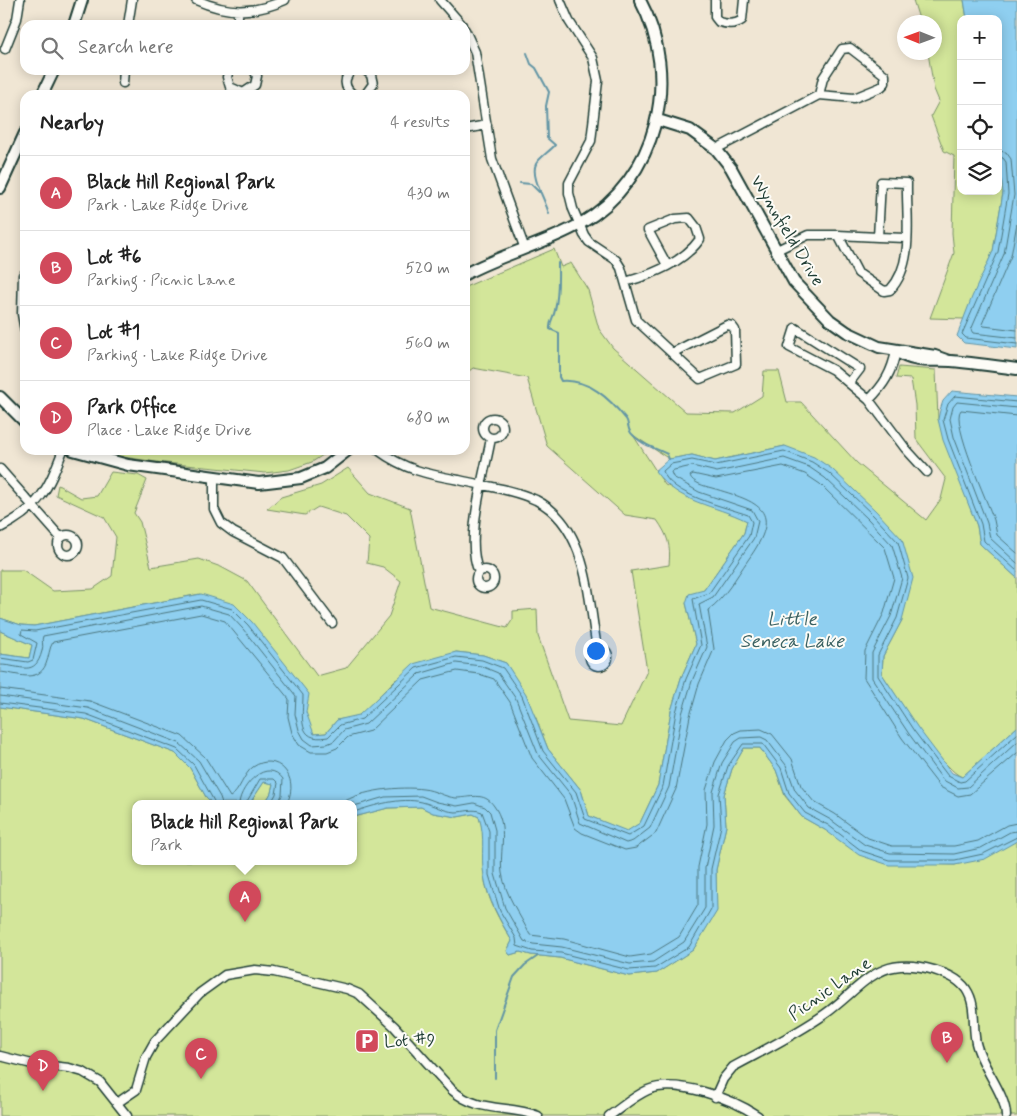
<!DOCTYPE html>
<html lang="en">
<head>
<meta charset="utf-8">
<style>
	:root { --surface:#fff; --page:#f6f6f6; --text:#222; --muted:#767676; --line:#e0e0e0; --accent:#d1495b }
	body { margin:0; font-family:Mynerve,sans-serif; background:var(--page); color:var(--text) }
	.controls { position:absolute; right:15px; top:15px; display:grid; overflow:hidden; border-radius:10px; box-shadow:0 2px 12px #0003 }
	.controls button { width:45px; height:45px; display:grid; place-items:center; padding:0; border:0; border-bottom:1px solid var(--line); background:var(--surface); color:var(--text); font:25px sans-serif }
	.compass { position:absolute; left:897px; top:15px; width:45px; height:45px; border-radius:50%; background:var(--surface); box-shadow:0 2px 12px #0003; rotate:271deg }
	.you { position:absolute; left:595px; top:650px; width:18px; height:18px; margin:-12px; border:4px solid #fff; border-radius:50%; background:#1a73e8; box-shadow:0 0 0 8px #1a73e833 }
	.badge { display:grid; place-items:center; width:32px; height:32px; border-radius:50%; background:var(--accent); color:#fff; font-size:16px; font-weight:700 }
	.pin { position:absolute; translate:-50% -41px; filter:drop-shadow(0 1px 2px #0008) }
	.pin::after { content:''; position:absolute; top:26px; width:18px; height:15px; background:inherit; clip-path:polygon(0 0,100% 0,50% 100%) }
	.popup { position:absolute; left:132px; top:800px; width:225px; height:65px; box-sizing:border-box; display:grid; place-content:center; border-radius:10px; background:var(--surface); filter:drop-shadow(0 1px 4px #0005); font-size:16px; white-space:nowrap; color:var(--muted) }
	.popup b { font-size:19px; color:var(--text) }
	.popup::after { content:''; position:absolute; left:50%; top:100%; margin-left:-10px; border:10px solid transparent; border-top-color:var(--surface) }
	.list { margin:0; padding:0; list-style:none }
	h2 { display:flex; justify-content:space-between; align-items:center; height:65px; margin:0; padding:0 20px; font-size:21px }
	h2 small { font-size:16px; font-weight:400; color:var(--muted) }
	.list li { display:grid; grid-template-columns:32px 1fr auto; gap:15px; align-items:center; box-sizing:border-box; height:75px; padding:0 20px; border-top:1px solid var(--line) }
	.list b { display:block; font-size:19px; white-space:nowrap }
	.list p { margin:0; font-size:16px; white-space:nowrap; color:var(--muted) }
	.list em { font-size:16px; font-style:normal; color:var(--muted) }
	.icon { flex:none; width:28px; height:28px; fill:none; stroke:currentColor; stroke-width:2; stroke-linecap:round; stroke-linejoin:round }
	.map { position:relative; flex:none; width:1017px; height:1116px; overflow:hidden }
	.search { position:absolute; background:var(--surface); box-shadow:0 2px 12px #0003; left:20px; top:20px; width:450px; height:55px; display:flex; align-items:center; gap:12px; box-sizing:border-box; padding:0 18px; border-radius:15px; color:var(--muted); font-size:19px }
	.panel { position:absolute; background:var(--surface); box-shadow:0 2px 12px #0003; left:20px; top:90px; width:450px; height:365px; border-radius:15px }
	.map>svg:first-child { display:block }
	.green { fill:#d3e69a; stroke:#799267 }
	.water { fill:#8fcff0; stroke:#6295a5 }
	.lines { fill:none; stroke-linecap:round; stroke-linejoin:round }
	.shore { stroke:#4c777f; stroke-width:1 }
	.stream { stroke:#6295a5; stroke-width:2 }
	.minor-casing { stroke:#1f3d34; stroke-width:11 }
	.tertiary-casing { stroke:#1f3d34; stroke-width:14 }
	.minor { stroke:#fdfcf7; stroke-width:8 }
	.tertiary { stroke:#fdfcf7; stroke-width:10 }
	.labels { text-anchor:middle; dominant-baseline:central; stroke-width:4; stroke-linejoin:round; paint-order:stroke }
	.street-label { font-size:18px; fill:#1f3d34; stroke:#fdfcf7 }
	.poi-label { font-size:18px; fill:#1f3d34; stroke:#fdfcf7; text-anchor:start }
	.water-label { font-size:19px; font-style:italic; fill:#3b6263; stroke:#fdfcf7 }
</style>
</head>
<body>
<div class="map">
<svg width="1017" height="1116" viewBox="0 0 1017 1116">
	<rect width="100%" height="100%" fill="#f0e6d4"/>
	<filter id="ink" filterUnits="userSpaceOnUse"><feTurbulence type="fractalNoise" baseFrequency=".02" numOctaves="2"/><feDisplacementMap in="SourceGraphic" scale="10" xChannelSelector="R" yChannelSelector="G"/><feConvolveMatrix kernelMatrix="1 2 1 2 8 2 1 2 1" color-interpolation-filters="sRGB"/></filter>
	<g filter="url(#ink)">
		<path class="green" d="M913,0H964L967,19H961V191H998V146L1000,150L1003,193L993,251L964,319L930,318L954,253L952,233L954,156L944,151L931,116L939,101L934,89L928,53L934,52V22H920Z
			M554,249L561,267L571,263L588,290L599,329L613,348L686,412L735,413L762,396L764,371H779L787,402H801L857,463L926,520L941,499L946,479L916,439L915,405L911,379L896,378L899,367L936,370L938,419L977,526L980,544L1017,578V727L962,777C951,772 947,762 936,757L882,674L883,656L902,620L785,446L715,461L692,455L669,459L633,435L665,485L747,520L744,533L704,590L686,603L696,644L681,678L671,711L658,785L640,823L627,832L589,816L581,790L548,749L536,718L506,663L483,655L456,652L395,680L359,716L337,720L326,733L314,734L200,594L34,626L21,625L0,618V570H23L53,591L93,589L112,576L116,537L104,517L56,495L58,485L81,498L97,496L111,472L138,475L147,480L134,513L140,522L151,567L199,559L221,567L247,581L317,676L346,668L389,616L401,581L383,567L367,563L369,539L346,516L318,507L305,515L267,509L281,497L321,485L348,468L370,493L410,508L429,607L507,628L513,619V611L537,609L538,636L568,721L621,726L647,671L631,571L669,565C671,545 668,536 657,520L625,515L547,446L527,378L473,368L465,374V287Z
			M118,450H331L312,462L289,470L265,473L156,462L117,456Z
			M0,631L32,645L29,658L0,654Z
			M0,707L84,719L175,753L190,768L206,797L212,803H136V861H354V817L388,808L421,807L433,813L457,817L473,814L479,817C486,836 482,854 484,874C486,898 500,921 512,941L507,951L510,955L520,952L531,955L560,958L629,976L657,973L693,950L716,912V870L726,826L724,795L732,769L744,748H760L776,770L785,796L802,817L825,830L923,864L955,865L1017,841V1116H0Z
			M264,782L273,783L271,793L265,803H250Z"/>
		<path class="water" d="M964,0H1017V349L964,343L957,336L972,297L993,251L1003,193L998,146V19H967Z
			M952,391L1017,397V578L980,544L977,526L943,440L938,419L940,410L943,401Z
			M785,446L814,457L832,469L876,511L902,539L913,578L902,620L883,656L882,674L918,728L952,773L962,777L1017,727V841L985,859L955,865H889L859,855L825,830L802,817L785,795L776,770L760,748H744L732,769L724,795L726,826L716,870L717,911L693,950L657,973L629,976L560,958L531,955L520,952L510,955L507,951L512,941C500,920 488,900 484,876C480,855 486,838 479,817L473,814L457,817L433,813L421,807L388,808L354,817V803H265L271,793L273,784L264,782L250,803H212L206,797L190,768L175,753L84,719L0,707V654L29,658L32,645L0,631V618L21,625L34,626L201,594L234,604L252,622L309,694L306,712L314,734L326,733L337,720L359,715L413,664L456,652L483,655L506,663L526,694L548,749L581,790L589,816L627,831L640,823L658,785L671,711L681,678L696,644L686,603L689,594L704,590L744,533L747,521C713,504 679,504 655,471L669,459L692,455L715,461Z"/>
		<g class="lines">
			<path class="shore" d="M998,151L1006,152L1011,159L1014,195L1004,254L971,330L973,333L1017,338
				M998,157L1003,158L1006,162L1008,194L998,252L962,334L966,338L1017,344
				M1017,223L1011,256L982,324L984,326L1017,330
				M1017,402L955,396L948,404L943,420L948,439L981,524L984,541L1017,571
				M1017,408L957,402L953,407L950,419L954,437L987,523L990,538L1017,563
				M1017,416L961,410C950,421 988,503 994,520L997,535L1017,553
				M0,658L28,662L33,660L37,643L21,634L22,630L35,631L201,600L232,609L248,625L303,695C303,716 296,743 328,737L340,725L362,719L416,668L456,657L482,660L503,668L522,696L543,751L576,792L585,819L628,836L644,826L663,786L676,712L686,679L701,645L693,599L709,593L749,536L752,522L748,515C726,507 670,495 663,471L671,464L692,460L716,465L784,451L812,462L829,473L873,515L898,542L908,578L897,618L878,655V676L914,731L948,776L960,782L965,781L1017,734
				M0,665C21,665 35,678 42,651C44,645 41,640 43,636L201,606L229,614L243,629L296,696L295,714L299,730L304,739L312,745L327,744L334,741L344,730L366,724L419,674L456,663L481,666L498,673L516,699L538,754L571,795L580,823L626,843L633,841L650,828L669,787L682,714L692,681L707,647L699,604L713,597L754,538L758,521L752,510L699,492L673,477L671,472L674,470L692,466L717,472L784,458L809,467L825,478L868,519L892,545L902,578L891,616L872,653V678L909,734L943,780L958,788L968,787L1017,742
				M0,672C16,673 38,684 46,664C49,657 49,648 53,642L201,614L225,621L289,699L288,717L292,733L299,745L311,752H327L337,748L348,737L370,731L423,680L457,671L479,674L494,679L510,702L532,758L564,799L575,828L582,833L625,850L636,848L656,833L676,789L690,716L699,684L714,649L708,610C725,598 736,577 748,560C784,510 760,502 712,488C704,486 693,483 690,476L693,474L716,479L783,466L805,474L820,484L885,548L894,578L884,613L865,651L864,678L902,738L940,787L958,796L970,794L1017,753
				M0,689L90,701L182,736L205,757L230,797C240,792 243,774 253,767C276,751 301,776 287,803
				M0,696L88,708L179,743L199,761L220,797L222,803
				M0,703L86,714L177,749L194,765L215,803
				M239,803C241,785 267,757 283,779L282,795L278,803
				M246,803L260,779H274L278,783L276,794L271,803
				M342,803C360,790 401,786 423,789C435,790 444,797 456,798C470,798 484,791 494,806C509,826 499,851 502,873C506,897 520,914 530,935L564,939L630,957L651,954L679,937L698,905V867L707,824L706,790L715,762L727,740L734,733L741,730L761,729L772,734L792,759L801,786L814,802L835,814L868,838L892,846H954L978,841L1007,825L1017,823
				M354,806L385,797L421,796L437,802L457,806L474,803L485,807L490,812L495,830V874L505,908L524,941L533,944L562,947L630,964L653,962L684,942L705,908V868L714,825L713,792L722,763L735,742L741,738L761,737L767,740L786,765L795,790L809,808L831,820L865,845L890,853L954,854L981,848L1010,832L1017,831
				M354,812C374,805 401,797 422,802C434,805 443,811 455,812C466,812 472,808 482,812L489,831V875L500,911L516,938L517,946L532,951L561,953L629,970L655,968L689,947L711,909V869L721,826L719,794L728,766L743,744H763L781,768L789,793L805,813L828,825L862,851L889,860H955L983,854L1017,837"/>
			<path class="stream" d="M527,53L531,64L536,68L549,92L546,106L547,138L555,145C550,151 539,158 536,164C530,176 546,201 549,214
				M520,183L531,184L539,192
				M558,263C558,279 559,294 555,310C554,317 549,322 550,329L559,333V377L561,381C589,379 609,398 626,419C629,423 627,428 631,433C640,444 655,448 667,454L669,459
				M495,1078V1030L514,977L525,965L538,956"/>
			<defs>
				<path id="minor" d="M196,0C228,14 254,14 285,0
					M440,0L462,25
					M560,0L569,21L593,58L598,81L591,141L569,183V193L573,209L584,235L589,242L616,260L621,268L636,320L700,379L736,364L735,330L732,326L727,325L672,353
					M715,0V17L719,22C726,24 735,25 742,20L744,0
					M238,12V25
					M128,25L132,0
					M465,30L475,52L492,159L525,249
					M5,49L17,19L20,0
					M229,70L227,77L230,87L243,93L255,85L257,76L254,70
					M353,70C343,77 343,88 354,95
					M123,83L124,70
					M365,95L373,84L371,75L365,70
					M465,129L487,125
					M716,149L819,95L854,98L881,87L885,83V75L850,48L842,49L823,78L819,95
					M878,237L906,238
					M775,251L808,235H838L858,273L884,291L890,290C915,264 906,216 907,183L881,182L878,237L838,235
					M23,275L22,314L25,331
					M625,282C651,275 684,262 700,239L696,227L689,218L675,219L648,230L667,265
					M850,382L860,369L795,328L789,347L833,370L869,400L905,448L927,472
					M869,400C884,385 892,372 896,351
					M483 428a10 10 0 1 1 20 0a10 10 0 1 1-20 0Z
					M378,450C405,470 427,474 459,480C484,486 512,489 536,500C588,526 588,598 597,648
					M0,469L61,538
					M214,478V509L221,523L233,532L283,558L332,623
					M0,528C40,508 48,489 63,450
					M58 545a10 10 0 1 1 20 0a10 10 0 1 1-20 0Z
					M476 579a9 9 0 1 1 18 0a9 9 0 1 1-18 0Z
					M479,572C464,540 485,473 491,438
					M590 657a9 9 0 1 1 18 0a9 9 0 1 1-18 0Z
					M0,1056L32,1064L69,1068L83,1072L100,1082L127,1116
					M715,1097L723,1079L733,1067C764,1050 797,1034 825,1014C864,986 877,954 934,970C946,974 958,978 966,989C977,1005 972,1025 976,1043C982,1068 1006,1094 1006,1116
					M117,1103L136,1090L146,1057L155,1041L200,993L225,975L255,970L274,972L347,989L359,994L394,1026L452,1090C480,1114 507,1104 538,1116
					M609,1116C621,1108 634,1096 648,1090C677,1078 733,1099 758,1116"/>
				<path id="tertiary" d="M74,25L82,0
					M42,95L54,70
					M658,120L690,130L716,149L731,168L794,282L830,320L847,332L879,347L935,356L949,361
					M0,188L25,133
					M465,274C502,254 543,245 580,224C658,179 682,78 640,0
					M896,351C914,364 931,360 951,361C973,363 995,366 1017,369
					M0,397L25,422
					M73,450L128,465L259,483L301,478L325,468L348,450"/>
			</defs>
			<use href="#minor" class="minor-casing"/>
			<use href="#tertiary" class="tertiary-casing"/>
			<use href="#minor" class="minor"/>
			<use href="#tertiary" class="tertiary"/>
		</g>
	</g>
	<defs>
		<symbol id="parking-square" viewBox="-11 -11 22 22"><rect x="-9" y="-9" width="18" height="18" rx="4" fill="#d1495b" stroke="#fdfcf7"/><path d="M-3.5-5.5H1a3.5 3.5 0 0 1 0 7H-1V5.5H-3.5ZM-1-3.4V-.6H.8a1.4 1.4 0 0 0 0-2.8Z" fill="#fff"/></symbol>
	</defs>
	<g fill-rule="evenodd">
		<use href="#parking-square" x="353" y="1027" width="28" height="28"/>
	</g>
	<g class="labels">
		<g class="street-label">
			<text transform="translate(787 231) rotate(59)">Wynnfield Drive</text>
			<text transform="translate(830 989) rotate(-35)">Picnic Lane</text>
		</g>
		<g class="poi-label">
			<text x="384" y="1041">Lot #9</text>
		</g>
		<g class="water-label">
			<text x="792" y="619">Little<tspan x="792" dy="22">Seneca Lake</tspan></text>
		</g>
	</g>
</svg>
<div class="controls">
<button>+</button>
<button>−</button>
<button><svg class="icon" aria-label="locate" viewBox="0 0 24 24"><circle cx="12" cy="12" r="6"/><path d="M12 2v4M12 18v4M2 12h4M18 12h4"/></svg></button>
<button><svg class="icon" aria-label="layers" viewBox="0 0 24 24"><path d="M12 4l9 5-9 5-9-5zM3 14l9 5 9-5"/></svg></button>
</div>
<svg class="compass" viewBox="-18 -18 36 36"><path d="M0-13l5 13h-10z" fill="#e53935"/><path d="M0 13l5-13h-10z" fill="#767676"/></svg>
<div class="you"></div>
<div class="pin badge" style="left:245px;top:922px">A</div>
<div class="popup"><b>Black Hill Regional Park</b>Park</div>
<div class="pin badge" style="left:947px;top:1063px">B</div>
<div class="pin badge" style="left:201px;top:1079px">C</div>
<div class="pin badge" style="left:43px;top:1091px">D</div>
<div class="search"><svg class="icon" aria-label="search" viewBox="0 0 24 24"><circle cx="10" cy="10" r="6"/><path d="M15 15l6 6"/></svg>Search here</div>
<section class="panel">
<h2>Nearby<small>4 results</small></h2>
<ul class="list">
<li><span class="badge">A</span><div><b>Black Hill Regional Park</b><p>Park · Lake Ridge Drive</p></div><em>430 m</em></li>
<li><span class="badge">B</span><div><b>Lot #6</b><p>Parking · Picnic Lane</p></div><em>520 m</em></li>
<li><span class="badge">C</span><div><b>Lot #1</b><p>Parking · Lake Ridge Drive</p></div><em>560 m</em></li>
<li><span class="badge">D</span><div><b>Park Office</b><p>Place · Lake Ridge Drive</p></div><em>680 m</em></li>
</ul>
</section>
</div>
</body>
</html>
